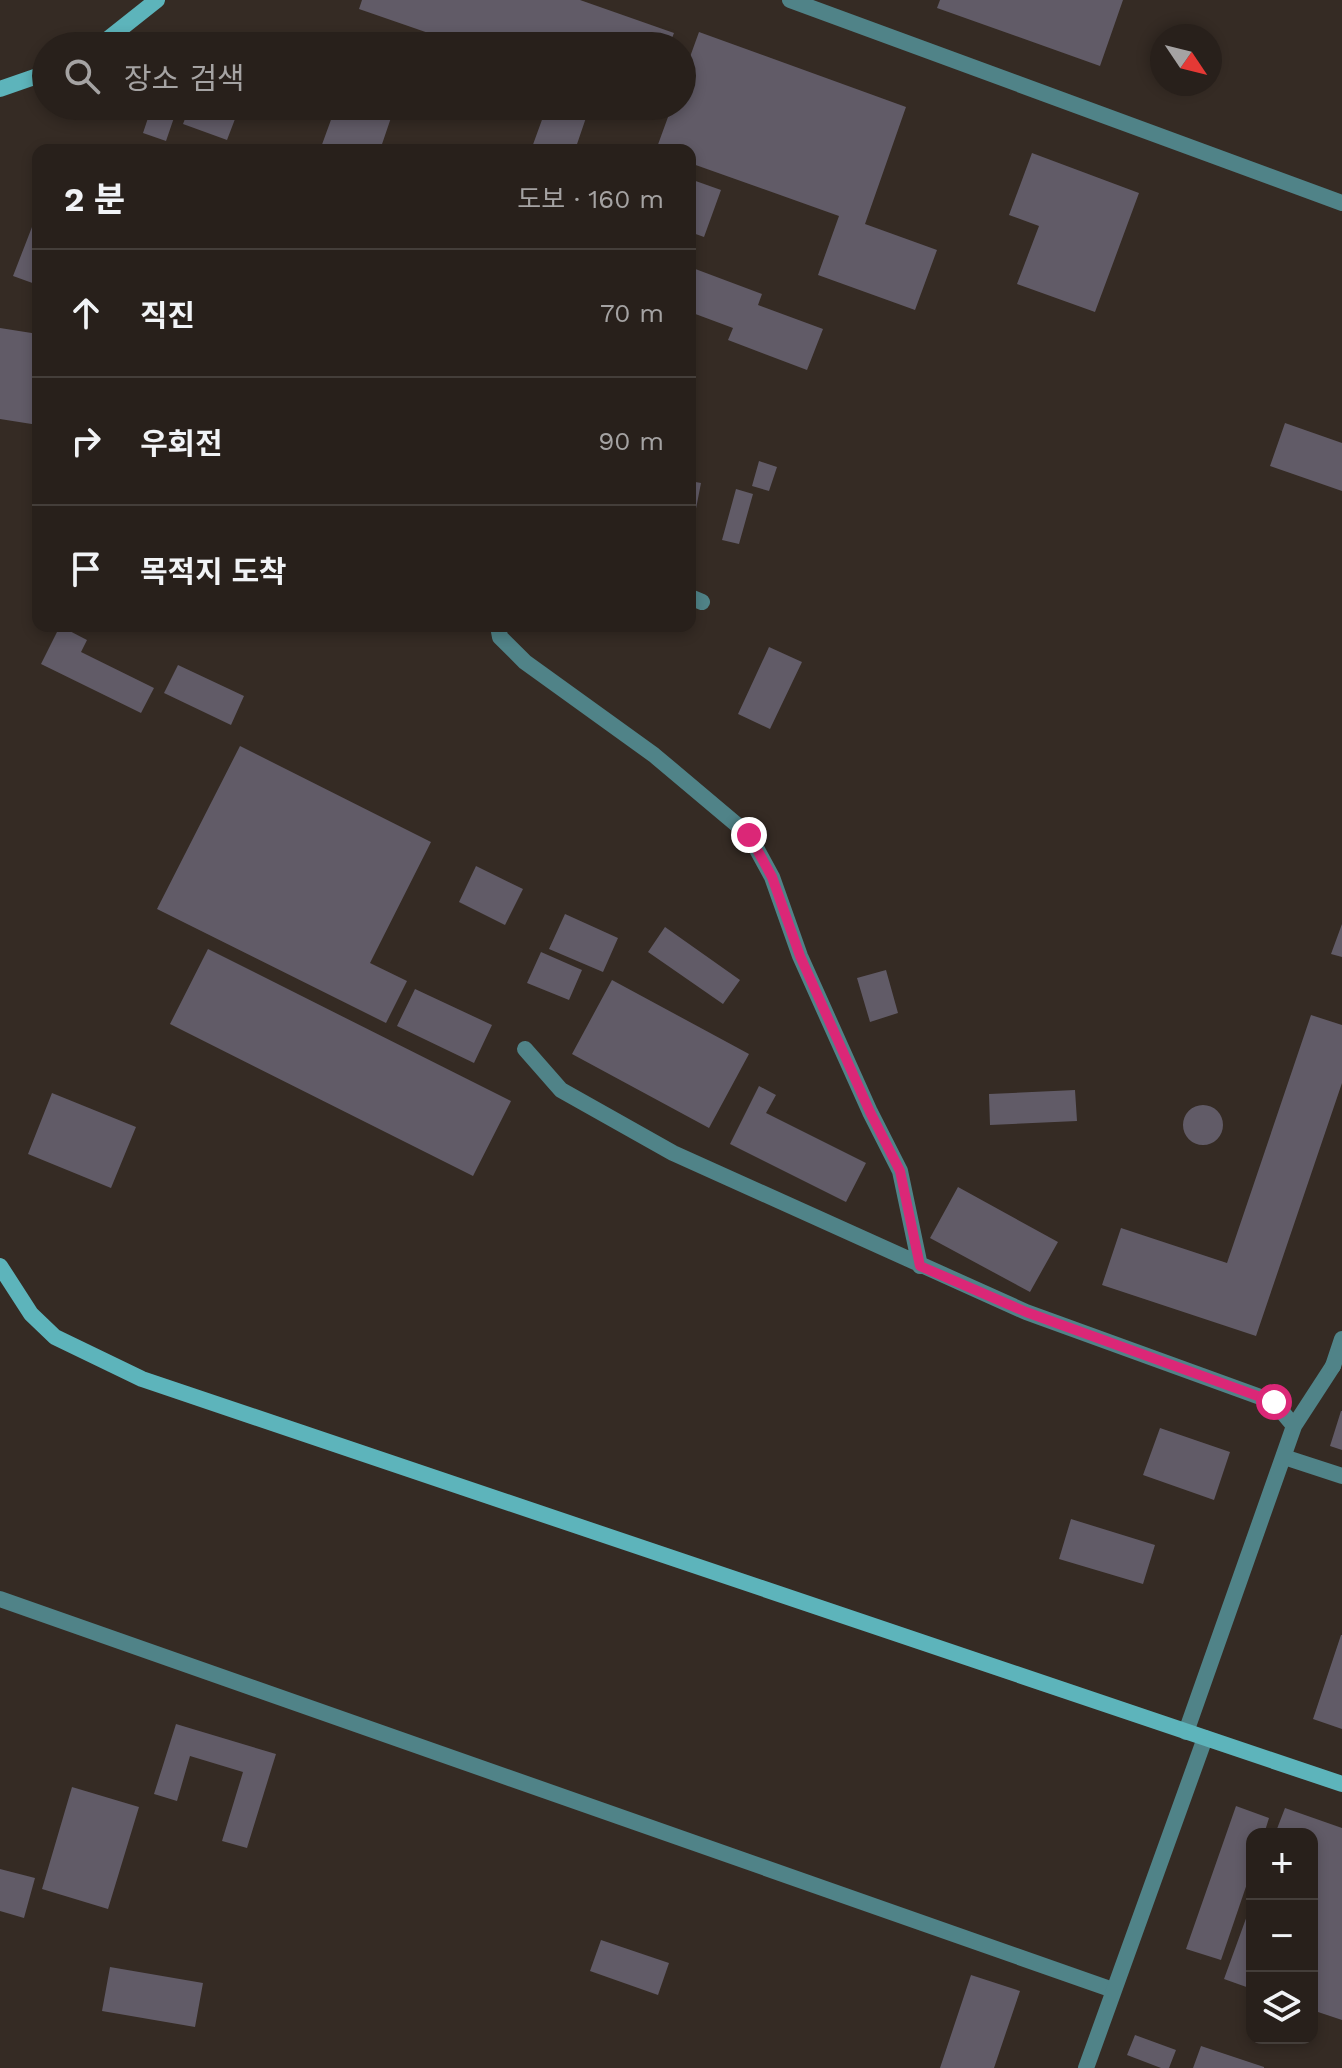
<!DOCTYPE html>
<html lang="ko">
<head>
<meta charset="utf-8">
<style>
	:root { --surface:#28201b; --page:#302824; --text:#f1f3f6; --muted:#a5a3a3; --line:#443e3a }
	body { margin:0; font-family:"Work Sans","Noto Sans KR",sans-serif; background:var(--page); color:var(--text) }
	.controls { position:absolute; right:24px; bottom:24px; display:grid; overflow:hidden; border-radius:16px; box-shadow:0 4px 12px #0003 }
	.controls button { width:72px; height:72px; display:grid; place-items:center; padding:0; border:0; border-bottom:2px solid var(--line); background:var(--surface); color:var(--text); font:40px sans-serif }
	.compass { position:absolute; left:1150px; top:24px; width:72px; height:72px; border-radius:50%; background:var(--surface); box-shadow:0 4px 12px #0003; rotate:125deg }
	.stop { position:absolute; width:24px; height:24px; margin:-18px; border:6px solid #db2777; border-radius:50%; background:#fff }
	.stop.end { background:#db2777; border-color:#fff; box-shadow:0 2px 8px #0008 }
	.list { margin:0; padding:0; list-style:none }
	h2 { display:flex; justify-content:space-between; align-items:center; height:104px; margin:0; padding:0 32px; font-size:34px }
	h2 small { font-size:26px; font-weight:400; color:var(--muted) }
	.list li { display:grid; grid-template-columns:52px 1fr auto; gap:24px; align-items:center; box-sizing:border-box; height:128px; padding:0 32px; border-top:2px solid var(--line) }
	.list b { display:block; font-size:30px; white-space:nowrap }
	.list em { font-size:26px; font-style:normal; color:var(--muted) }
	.icon { flex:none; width:44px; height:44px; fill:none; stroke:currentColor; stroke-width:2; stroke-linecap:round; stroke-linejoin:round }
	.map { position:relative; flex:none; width:1342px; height:2068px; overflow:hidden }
	.search { position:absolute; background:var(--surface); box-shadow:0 4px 12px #0003; left:32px; top:32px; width:664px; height:88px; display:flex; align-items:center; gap:20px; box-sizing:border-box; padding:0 28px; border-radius:44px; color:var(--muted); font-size:30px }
	.panel { position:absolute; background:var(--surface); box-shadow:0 4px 12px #0003; left:32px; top:144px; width:664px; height:488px; border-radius:16px }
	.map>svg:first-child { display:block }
	.building { fill:#615b67 }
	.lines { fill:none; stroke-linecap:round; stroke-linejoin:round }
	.lane { stroke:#508388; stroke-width:16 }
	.street { stroke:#508388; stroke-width:16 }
	.secondary { stroke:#5db4bb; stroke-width:16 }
	.route { stroke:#db2777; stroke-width:10 }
</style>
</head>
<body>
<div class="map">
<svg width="1342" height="2068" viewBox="0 0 1342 2068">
	<rect width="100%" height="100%" fill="#352b24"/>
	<path class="building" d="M362,0H580L674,33L669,46H466L359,9Z
		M940,0H1123L1100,66L937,8Z
		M699,32L906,107L865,224L937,250L915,310L818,275L839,216L690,163V150H656L672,106H682V79Z
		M152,106H178L166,141L143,133Z
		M190,106H240L227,140L183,124Z
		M336,106H395L380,150H320Z
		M547,106H590L575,150H531Z
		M1032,153L1139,193L1095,312L1017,284L1039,226L1009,215Z
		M690,179L721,190L704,237L690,232Z
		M32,227L38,229V285L13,276Z
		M690,267L762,294L758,305L823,329L807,370L728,340L733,328L690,312Z
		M0,328L38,334V425L0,419Z
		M1285,423L1342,443V491L1270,466Z
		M759,461L777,467L769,491L752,486Z
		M690,481L701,483L693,524L690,523Z
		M736,489L753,494L739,544L722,540Z
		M60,626L87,640L81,652L154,688L141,713L41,664Z
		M769,647L802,662L770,729L738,714Z
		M178,665L244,696L231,725L164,693Z
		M240,746L431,842L370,963L407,981L386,1023L157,909Z
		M476,866L523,889L505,925L459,902Z
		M565,914L618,938L603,972L549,949Z
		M1342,924V957L1331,954Z
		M665,927L740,980L723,1004L648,952Z
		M208,949L511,1101L473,1176L170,1024Z
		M541,952L582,970L569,1000L527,983Z
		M886,970L898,1013L870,1022L857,978Z
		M612,980L749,1054L709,1128L572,1054Z
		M415,989L492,1025L474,1063L397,1026Z
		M1311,1015L1342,1025V1083L1256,1336L1102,1285L1121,1228L1227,1263Z
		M759,1086L776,1095L766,1113L866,1163L846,1202L730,1144Z
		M1075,1090L1077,1121L990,1125L989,1094Z
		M52,1093L136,1127L111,1188L28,1154Z
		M1183 1125a20 20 0 1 1 40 0a20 20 0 1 1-40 0Z
		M958,1187L1058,1242L1030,1292L930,1238Z
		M1341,1411H1342V1450L1330,1446Z
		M1160,1428L1230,1452L1214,1500L1143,1475Z
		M1071,1519L1155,1545L1143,1584L1059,1559Z
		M1341,1635H1342V1729L1313,1719Z
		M176,1724L276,1754L247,1848L222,1841L243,1772L190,1756L177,1801L154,1794Z
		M72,1787L139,1807L108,1909L42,1889Z
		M1236,1806L1269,1818L1264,1834H1252V1869L1221,1960L1186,1949Z
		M1285,1808L1342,1828V2020L1312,2010V1834H1275Z
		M0,1869L35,1878L24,1918L0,1911Z
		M1252,1902V1989L1224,1979Z
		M601,1940L669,1963L658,1995L590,1971Z
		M110,1967L203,1983L195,2027L102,2011Z
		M971,1975L1020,1991L994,2068H940Z
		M1135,2035L1176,2050L1169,2068H1161L1127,2055Z
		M1201,2046L1264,2067V2068H1193Z"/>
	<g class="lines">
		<path class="lane" d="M690,597L702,602
			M498,626L500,637L525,662L654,755L749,835L772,877L800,956L870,1112L900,1171L920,1266
			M525,1049L561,1090L673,1153L1026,1312L1274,1402L1294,1426
			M1284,1457L1342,1476
			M0,1599L1113,1990
			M1186,1732L1294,1426L1333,1366"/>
		<path class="street" d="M790,0L1342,203
			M1333,1366L1342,1339
			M1086,2068L1205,1738"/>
		<path class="secondary" d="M99,46L157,0
			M0,89L46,73
			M0,1266L31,1314L55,1337L142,1379L1342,1784"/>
	</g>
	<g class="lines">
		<path class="route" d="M749,835L772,877L800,956L870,1112L900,1171L920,1266L1026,1312L1274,1402"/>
	</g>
</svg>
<div class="controls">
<button>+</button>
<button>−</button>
<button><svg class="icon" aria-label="layers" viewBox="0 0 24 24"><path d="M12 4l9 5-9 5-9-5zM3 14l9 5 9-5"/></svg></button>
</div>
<svg class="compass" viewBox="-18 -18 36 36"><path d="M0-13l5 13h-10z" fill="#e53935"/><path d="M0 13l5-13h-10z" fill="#a5a3a3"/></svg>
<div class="stop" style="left:1274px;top:1402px"></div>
<div class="stop end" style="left:749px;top:835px"></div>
<div class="search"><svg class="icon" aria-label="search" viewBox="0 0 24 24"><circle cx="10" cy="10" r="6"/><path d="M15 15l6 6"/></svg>장소 검색</div>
<section class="panel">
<h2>2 분<small>도보 · 160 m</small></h2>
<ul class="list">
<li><svg class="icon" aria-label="ahead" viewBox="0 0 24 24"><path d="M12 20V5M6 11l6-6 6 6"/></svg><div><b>직진</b></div><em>70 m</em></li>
<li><svg class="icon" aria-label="right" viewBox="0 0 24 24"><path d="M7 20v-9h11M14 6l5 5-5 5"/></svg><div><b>우회전</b></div><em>90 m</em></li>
<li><svg class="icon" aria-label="arrive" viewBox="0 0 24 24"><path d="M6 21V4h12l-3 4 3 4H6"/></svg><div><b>목적지 도착</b></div></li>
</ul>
</section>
</div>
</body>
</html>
